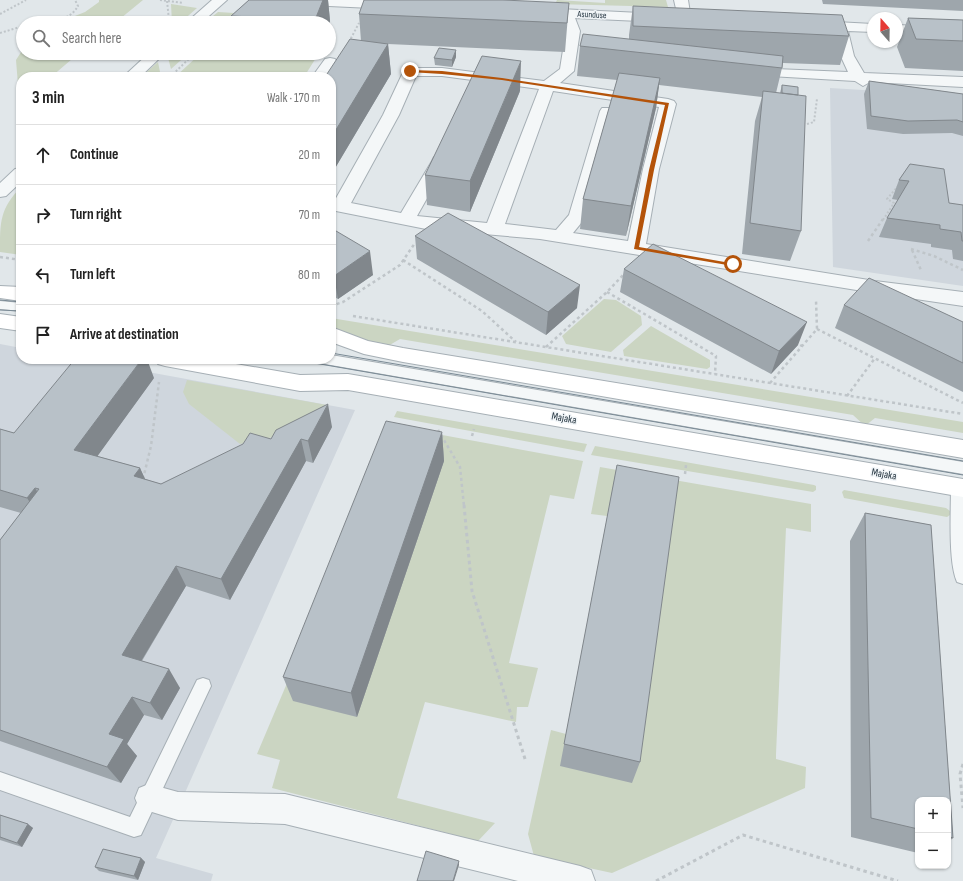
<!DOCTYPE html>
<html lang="en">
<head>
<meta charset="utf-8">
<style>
	:root { --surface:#fff; --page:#f6f6f6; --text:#222; --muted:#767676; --line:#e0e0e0 }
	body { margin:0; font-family:"Sofia Sans Condensed",sans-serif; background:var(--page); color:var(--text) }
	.controls { position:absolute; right:12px; bottom:12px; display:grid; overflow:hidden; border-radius:8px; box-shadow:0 1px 3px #0004 }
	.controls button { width:36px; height:36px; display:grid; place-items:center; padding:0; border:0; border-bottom:1px solid var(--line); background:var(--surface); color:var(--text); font:20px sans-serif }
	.compass { position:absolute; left:867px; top:12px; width:36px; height:36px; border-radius:50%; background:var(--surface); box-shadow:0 1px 3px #0004; rotate:340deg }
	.stop { position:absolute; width:12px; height:12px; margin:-9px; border:3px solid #b45309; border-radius:50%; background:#fff }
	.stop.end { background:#b45309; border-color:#fff; box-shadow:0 1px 4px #0008 }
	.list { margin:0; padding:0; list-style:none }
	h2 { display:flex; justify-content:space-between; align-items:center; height:52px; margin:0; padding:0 16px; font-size:17px }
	h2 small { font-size:13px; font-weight:400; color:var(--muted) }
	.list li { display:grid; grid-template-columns:26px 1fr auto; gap:12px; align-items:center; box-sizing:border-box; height:60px; padding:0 16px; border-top:1px solid var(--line) }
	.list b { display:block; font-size:15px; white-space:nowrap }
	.list em { font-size:13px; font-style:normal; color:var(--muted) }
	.icon { flex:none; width:22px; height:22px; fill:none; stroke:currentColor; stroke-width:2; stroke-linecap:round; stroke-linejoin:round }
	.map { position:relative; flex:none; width:963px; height:881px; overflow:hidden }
	.search { position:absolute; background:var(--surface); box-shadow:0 1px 3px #0004; left:16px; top:16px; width:320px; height:44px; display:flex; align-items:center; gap:10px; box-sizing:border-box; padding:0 14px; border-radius:22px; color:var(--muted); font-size:15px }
	.panel { position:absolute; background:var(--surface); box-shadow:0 1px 3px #0004; left:16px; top:72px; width:320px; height:292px; border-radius:16px }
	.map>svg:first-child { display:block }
	.built { fill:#cfd6dd }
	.green { fill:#cbd5c2 }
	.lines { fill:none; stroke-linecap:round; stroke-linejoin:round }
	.lane-casing { stroke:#a6afb5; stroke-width:2 }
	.street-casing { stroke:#a6afb5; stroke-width:2 }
	.secondary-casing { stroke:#a6afb5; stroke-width:2 }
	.path-far2 { stroke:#bfc5c9; stroke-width:2; stroke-dasharray:2 2; stroke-linecap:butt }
	.path-far1 { stroke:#bfc5c9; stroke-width:2.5; stroke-dasharray:3 3; stroke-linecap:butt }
	.path { stroke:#bfc5c9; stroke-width:3; stroke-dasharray:3.5 3.5; stroke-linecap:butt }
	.lane { fill:#f4f7f8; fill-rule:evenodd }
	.street { fill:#f4f7f8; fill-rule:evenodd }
	.secondary { fill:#fff; fill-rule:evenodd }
	.tram { stroke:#7a8a95; stroke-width:1 }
	.wall { fill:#9ea6ac }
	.shaded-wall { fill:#81878c }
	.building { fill:#b8c1c8; stroke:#81878c }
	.route { fill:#b45309 }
	.labels { text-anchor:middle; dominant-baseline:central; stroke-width:3; stroke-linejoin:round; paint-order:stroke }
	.far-street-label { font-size:9px; fill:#283843; stroke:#f1f5f8 }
	.street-label { font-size:11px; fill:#283843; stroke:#f1f5f8 }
</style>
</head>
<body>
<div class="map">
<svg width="963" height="881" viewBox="0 0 963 881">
	<rect width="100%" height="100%" fill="#e1e7ea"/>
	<path class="built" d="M830,88L963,96V286L833,267Z
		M0,344L21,348V359H77L355,410L156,858L213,874L211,881H0Z"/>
	<path class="green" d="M99,0H143L115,23H57L85,12L99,2Z
		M557,0L605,3V0H666L668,7L555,4Z
		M171,4L197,8L180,23H172Z
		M218,12L234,13L223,23H204Z
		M23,49V53H79L51,77H21V100L19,97L16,60Z
		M168,53H189L171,69L167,54Z
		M201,53H319L304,77H175Z
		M158,62L161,77H141Z
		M21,187V255L0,252C0,221 0,209 21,187Z
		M604,299L616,300L641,316L642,325L611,352L566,344L562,336Z
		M331,318L963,422V433L875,418L865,426L853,415L400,339L388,346L363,340L331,327Z
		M651,326L710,360V367L707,369L624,356L623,350Z
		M187,380L327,405L302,431L240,444L189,404L183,392Z
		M397,411L587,444L584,452L394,417Z
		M388,425L583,461L574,499L550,495L509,663L538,668L528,707H517L516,722L425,702L397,798L495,823L478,841L272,788L280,760L257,754L293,669Z
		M595,446L814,485L816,486V490L813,492L591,455Z
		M600,467L811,504V532L786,528L776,754V759L806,767L805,788L612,873L534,856L528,834L551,730L566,734L612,494L607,516L591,514Z
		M844,490L946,508L950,511V515L947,517L844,498L842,492Z"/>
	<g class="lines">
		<defs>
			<path id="lane" d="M0,301L21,303V311L0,309Z
				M331,355L963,462V474L325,364L320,362L318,359H331Z
				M958,481L963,483V584L957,582C948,562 951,511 951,487L953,483Z
				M203,678L209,680L211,686L141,835L134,837L0,790V772L130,817L197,680Z"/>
			<path id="street" d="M212,0H227L201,23H186Z
				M279,0H374L398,2L400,5L398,8L393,9L286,4L281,3Z
				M674,0H688L691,19L689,22H679Z
				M539,8L661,14L666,15L668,18L666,21L661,22L575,18L580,31L574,71L560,83L668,99L674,101L676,104L659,169L646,244L875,281L963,292V306L875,293L540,239L426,229L331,210V200H335L383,115L405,68H442L544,81L560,69L566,31L561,17L534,15L532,12L534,9ZM416,76H442L539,89L487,223L417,216L448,161L446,157L440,156L434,157L432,161L401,213L351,203L399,115ZM553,91L659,107L643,169L628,241L573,233L586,217L616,111L614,108H602L600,111L569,215L556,230L505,224Z
				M817,21L873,24V32L848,31L854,56L864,73L963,77V87L870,82L863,86L855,81L770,76L768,73L770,70L775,69L848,72L837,48L834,30L812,28L810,25L812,22Z
				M897,25L963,28V36L897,33Z
				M149,53H165L140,77H123Z
				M330,58L335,59L337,62L328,77H312L325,59Z
				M21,168V182L6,196L0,197V183L15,169Z
				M149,784L178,792L285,794L580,866L591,870L595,881H518L285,824L178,820L139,808L135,798L139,788Z"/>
			<path id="secondary" d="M0,286L21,287V301L0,298Z
				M0,314L21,317V331L0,328Z
				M331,327L368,341L403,348L963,440V458L403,362L364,354L331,342Z
				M155,359H207L300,375L348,374L963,479V497L348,390L300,391L165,366L158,364Z"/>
		</defs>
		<use href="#lane" class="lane-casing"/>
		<use href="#street" class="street-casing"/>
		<use href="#secondary" class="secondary-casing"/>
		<path class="path-far2" d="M160,0L183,3
			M167,1L169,20
			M0,14L26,0
			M43,23C56,21 71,19 78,6L75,0
			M0,33L23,26
			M349,42L359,23
			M170,77L195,53
			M807,124L814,122L817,99
			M883,220L894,203L887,199L898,186"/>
		<path class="path-far1" d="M868,241L883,219
			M911,249L934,256L963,270
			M912,250L921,270
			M0,257L21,260
			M403,260L482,311L516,342
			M607,292L716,356L715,374
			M331,306L343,302L400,265L415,243
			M353,316L963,414
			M817,329L963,403
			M795,342L802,346
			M546,347L607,292L624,274
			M770,383L817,329L816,300
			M847,396L875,358
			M438,430L460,467L464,506
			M472,436L474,429
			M685,474L686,465
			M143,479L151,446L159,382"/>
		<path class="path" d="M464,505L472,591L526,762
			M963,764L960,774L963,808
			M656,881L743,835L898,881"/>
		<use href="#lane" class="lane"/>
		<use href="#street" class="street"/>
		<use href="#secondary" class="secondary"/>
		<path class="tram" d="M0,300L21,302
			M0,310L21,311
			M331,353L963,461
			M291,359L963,475"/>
	</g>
	<path class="wall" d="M249,0H328L330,21L329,25V23H233L231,16Z
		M822,0H963V11L823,4Z
		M569,3L565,52L388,44L391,74L331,175V77L361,41L359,14Z
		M633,6L849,36L840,65L783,63L782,68L776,93H780L782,85L801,231L790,261L742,254L755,121L762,97L659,85L656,108L626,236L580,229L583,199L617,80L577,76L580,46L629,39V35Z
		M908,18L963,20V71L905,68L897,47Z
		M456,57L452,67L435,65L434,58Z
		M869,81L963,94V136L952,133L903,134L867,129L864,94Z
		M520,91L470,212L427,205L425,175Z
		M910,164L949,203L963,205V261L953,259L952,250L931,247V244L879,237L887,218L898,200L892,199L899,180Z
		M331,228L373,275L338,299L331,295Z
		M415,236L577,308L546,335L417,259Z
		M624,269L798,345L771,374L620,292Z
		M844,305L963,322V392L835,328Z
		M154,378L97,456L140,468L145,479L161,484L271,439L332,427L313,463L306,461L230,600L186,586L142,661L180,688L162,720L144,715L127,744L137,756L121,783L0,741V540L21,513L0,507V429L14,433Z
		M442,432L444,461L357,717L293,701L283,677Z
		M617,465L640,762L632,783L560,766Z
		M865,513L931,525L953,838L948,842V800H918V853L851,837L850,541Z
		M0,815L33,828L22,847L0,840Z
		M141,858L145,862L138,880L99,871L95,867Z"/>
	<path class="shaded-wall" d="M323,0H328L330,21L329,25V23H315V20Z
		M388,44L391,74L331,175V138Z
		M456,50V57L452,67V60Z
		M521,61L520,91L470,212V181Z
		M660,78L656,108L626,236L631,206Z
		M370,251L373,275L338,299L334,276Z
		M580,285L577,308L546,335L548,312Z
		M807,322L798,345L771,374L779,351Z
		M142,359H147L154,378L86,472L74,450Z
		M328,404L332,427L313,463L308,441Z
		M442,432L444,461L357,717L351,693Z
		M301,439L306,461L230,600L221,579Z
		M140,468L150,490L134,476Z
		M35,488L48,510L41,519L27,498Z
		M176,566L186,586L134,673L122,655Z
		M169,669L180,688L162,720L150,703Z
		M132,697L144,715L127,744L137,756L121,783L107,767L109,734Z
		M28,824L33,828L22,847L17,843Z
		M141,858L145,862L138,880L134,876Z
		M459,861V865L454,881H453Z"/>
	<path class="building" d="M249,0H323L315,20L231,16Z
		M364,0H503L569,3L567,23L359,14Z
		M633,6L842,15L849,36L633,26Z
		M908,18L963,20V41L916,39Z
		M583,34L783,56L782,68L580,46Z
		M350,39L388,44L331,138V77H325Z
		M439,48L456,50L452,60L434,58Z
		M482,56L521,61L470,181L425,175Z
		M619,73L660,78L631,206L583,199Z
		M869,81L963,94V122L957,120L908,121L871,116Z
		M782,85L798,87V95L782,93Z
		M763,91L806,96L801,231L750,223Z
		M910,164L944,169L949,203L963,205V241H962L961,232L940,229V225L887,218L909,181L899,180Z
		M448,213L580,285L548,312L415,236Z
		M331,228L370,251L334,276L331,274Z
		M653,244L807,322L779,351L624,269Z
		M869,278L963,322V363L844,305Z
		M75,359H142L74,450L140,468L134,476L161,484L243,444L250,433L271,439L276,430L328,404L308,441L301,439L221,579L176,566L122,655L169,669L150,703L132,697L109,734L124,739L107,767L0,730V540L39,489L35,488L27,498L0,490V429L14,433Z
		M386,421L442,432L351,693L283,677Z
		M617,465L679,477L640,762L564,744Z
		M865,513L931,525L953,838L948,836V800H918V829L871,818Z
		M0,815L28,824L17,843L0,837Z
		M103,849L141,858L134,876L95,867Z
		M426,851L459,861L453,881H417Z"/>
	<path class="route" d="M410,70L442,71L502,78L669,103L654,170L639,247L736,264L733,266L634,249L649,170L665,105L502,80L442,74L409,72Z"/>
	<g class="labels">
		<g class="far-street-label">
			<text transform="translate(592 15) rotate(3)">Asunduse</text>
		</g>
		<g class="street-label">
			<text transform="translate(564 418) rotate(10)">Majaka</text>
			<text transform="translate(884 474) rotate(10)">Majaka</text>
		</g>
	</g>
</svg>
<div class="controls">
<button>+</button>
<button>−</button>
</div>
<svg class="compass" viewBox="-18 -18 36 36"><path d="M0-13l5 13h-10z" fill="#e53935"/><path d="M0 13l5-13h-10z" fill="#767676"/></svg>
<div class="stop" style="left:733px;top:264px"></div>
<div class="stop end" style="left:410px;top:71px"></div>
<div class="search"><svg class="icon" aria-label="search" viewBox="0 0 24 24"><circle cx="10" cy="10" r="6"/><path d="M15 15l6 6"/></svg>Search here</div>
<section class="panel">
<h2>3 min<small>Walk · 170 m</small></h2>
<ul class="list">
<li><svg class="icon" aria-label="ahead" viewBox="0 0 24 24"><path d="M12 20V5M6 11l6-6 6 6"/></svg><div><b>Continue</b></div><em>20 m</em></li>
<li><svg class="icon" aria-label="right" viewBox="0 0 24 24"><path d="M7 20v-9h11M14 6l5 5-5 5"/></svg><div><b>Turn right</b></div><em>70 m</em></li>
<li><svg class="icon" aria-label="left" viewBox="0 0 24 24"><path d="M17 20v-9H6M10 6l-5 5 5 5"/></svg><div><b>Turn left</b></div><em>80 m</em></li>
<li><svg class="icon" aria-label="arrive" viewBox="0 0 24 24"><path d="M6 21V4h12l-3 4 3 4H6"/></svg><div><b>Arrive at destination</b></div></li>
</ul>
</section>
</div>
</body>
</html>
